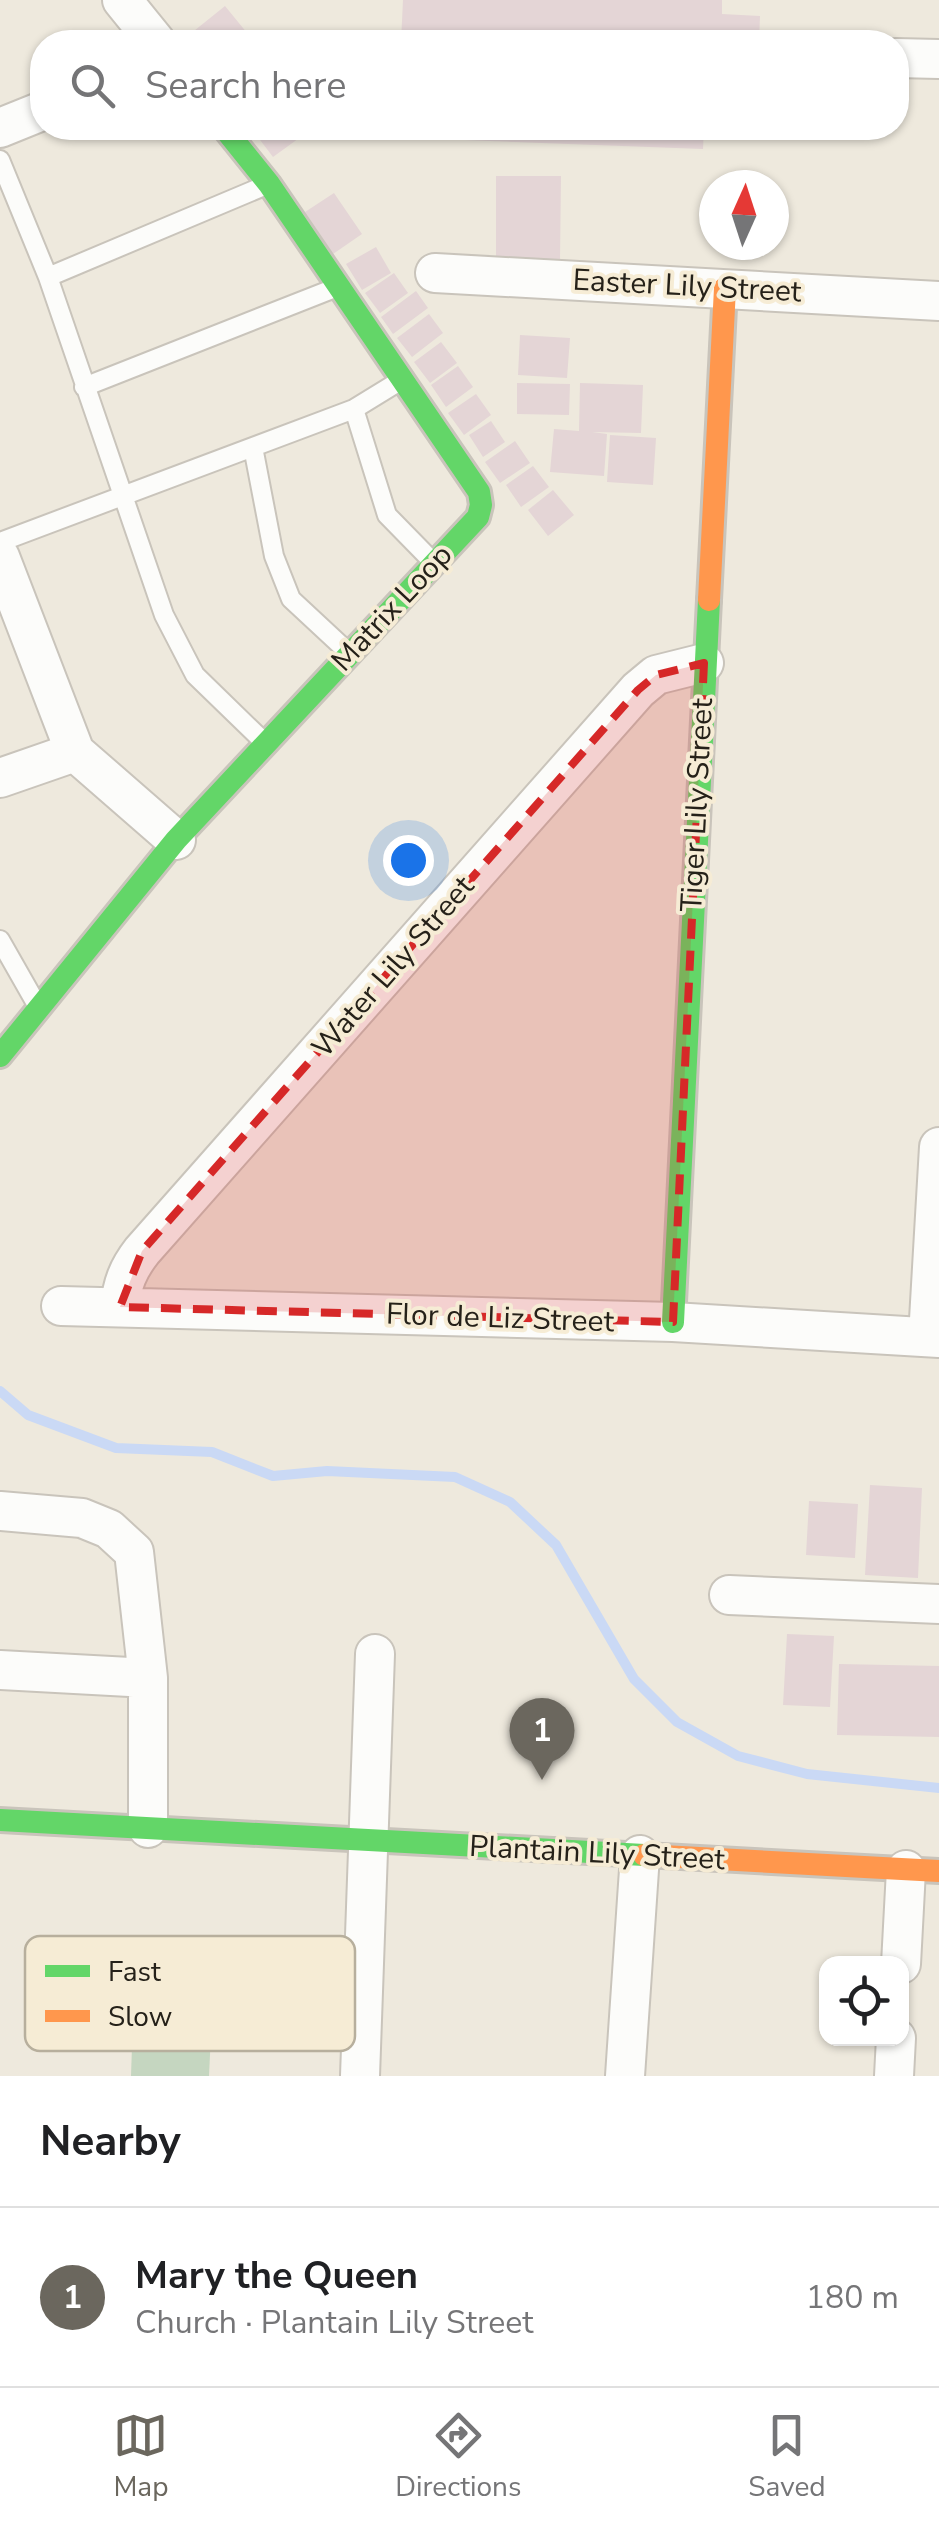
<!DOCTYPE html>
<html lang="en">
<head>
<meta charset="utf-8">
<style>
	:root { --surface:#fff; --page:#f2f2f2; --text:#202124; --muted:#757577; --line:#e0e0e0; --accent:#6b675e }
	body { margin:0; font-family:"Nunito Sans",sans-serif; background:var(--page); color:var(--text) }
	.controls { position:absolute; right:30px; bottom:30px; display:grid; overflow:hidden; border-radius:20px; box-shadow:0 2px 8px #0004 }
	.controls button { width:90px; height:90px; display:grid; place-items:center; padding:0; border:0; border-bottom:2px solid var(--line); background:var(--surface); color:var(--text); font:50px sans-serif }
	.compass { position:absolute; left:699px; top:170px; width:90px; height:90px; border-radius:50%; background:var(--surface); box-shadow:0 2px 8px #0004; rotate:3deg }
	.you { position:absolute; left:408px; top:860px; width:35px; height:35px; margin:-25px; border:8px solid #fff; border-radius:50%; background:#1a73e8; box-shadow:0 0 0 15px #1a73e833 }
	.badge { display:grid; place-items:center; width:65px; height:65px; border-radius:50%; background:var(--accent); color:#fff; font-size:32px; font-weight:700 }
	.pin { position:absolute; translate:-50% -82px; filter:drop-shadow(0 2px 5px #0008) }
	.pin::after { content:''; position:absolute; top:52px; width:35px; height:30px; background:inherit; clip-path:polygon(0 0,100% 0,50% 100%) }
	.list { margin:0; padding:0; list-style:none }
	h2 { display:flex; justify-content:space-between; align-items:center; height:130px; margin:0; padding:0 40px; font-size:42px }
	h2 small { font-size:32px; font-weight:400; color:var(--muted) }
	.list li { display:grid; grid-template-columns:65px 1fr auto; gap:30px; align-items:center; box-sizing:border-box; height:180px; padding:0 40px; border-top:2px solid var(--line) }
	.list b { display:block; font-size:38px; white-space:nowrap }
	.list p { margin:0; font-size:32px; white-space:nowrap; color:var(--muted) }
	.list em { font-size:32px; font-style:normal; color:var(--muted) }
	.icon { flex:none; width:55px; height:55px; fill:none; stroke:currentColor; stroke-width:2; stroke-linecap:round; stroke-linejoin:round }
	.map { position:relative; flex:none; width:939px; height:2076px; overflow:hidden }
	.search { position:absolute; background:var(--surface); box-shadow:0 2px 8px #0004; left:30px; right:30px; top:30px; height:110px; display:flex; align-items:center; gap:25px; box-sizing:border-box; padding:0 35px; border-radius:40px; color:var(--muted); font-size:38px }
	.sheet { height:310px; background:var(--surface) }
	nav { display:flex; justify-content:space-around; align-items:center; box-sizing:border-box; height:140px; border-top:2px solid var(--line); background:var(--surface); font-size:28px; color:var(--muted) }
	nav a { display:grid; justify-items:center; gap:5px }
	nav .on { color:var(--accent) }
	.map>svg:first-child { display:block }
	.green { fill:#c5d6c0 }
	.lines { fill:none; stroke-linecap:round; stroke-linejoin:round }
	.stream { stroke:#cad9f5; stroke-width:10 }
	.building { fill:#e4d5d6 }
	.lane-casing { stroke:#c9c4bb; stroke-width:22 }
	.street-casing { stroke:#c9c4bb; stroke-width:42 }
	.fast-casing { stroke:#c9c4bb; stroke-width:28 }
	.slow-casing { stroke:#c9c4bb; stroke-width:28 }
	.lane { stroke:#fcfcfa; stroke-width:18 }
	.street { stroke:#fcfcfa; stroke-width:38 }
	.fast { stroke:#63d668; stroke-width:22 }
	.slow { stroke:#ff974d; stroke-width:22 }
	.marked { fill:#d62828; fill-opacity:0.2; stroke:#d62828; stroke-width:8; stroke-dasharray:20 12; stroke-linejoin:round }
	.labels { text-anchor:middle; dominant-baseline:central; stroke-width:8; stroke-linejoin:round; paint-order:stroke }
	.street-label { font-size:30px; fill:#252119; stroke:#f6ecd5 }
	.key { fill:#f6ecd5; stroke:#b7af9d; stroke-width:2.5 }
	.key-label { font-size:28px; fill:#252119 }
</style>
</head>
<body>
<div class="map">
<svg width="939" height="2076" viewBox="0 0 939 2076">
	<rect width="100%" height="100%" fill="#eee9dd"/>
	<path class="green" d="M134,1987L213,1991L209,2076H131Z"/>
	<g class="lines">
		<path class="stream" d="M0,1391L28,1415L116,1448L212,1452L273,1476L327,1471L455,1477L510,1502L556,1545L634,1679L677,1722L738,1756L807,1774L939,1788"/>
	</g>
	<path class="building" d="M403,0H722V14L760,16L759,42H401Z
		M225,6L252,39L248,42H187L184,39Z
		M251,128H313L273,157Z
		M360,128H704L703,149L359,136Z
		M496,176H561L560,261H496Z
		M334,193L362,234L333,254L305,212Z
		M376,247L391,273L362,290L346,264Z
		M394,273L408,293L380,313L365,293Z
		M416,291L428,308L393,334L381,317Z
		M429,314L443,333L412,357L397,338Z
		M520,335L570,338L567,378L518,375Z
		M441,342L457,363L430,383L414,362Z
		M458,366L473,387L446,407L431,385Z
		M517,383L570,384L569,415L517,414Z
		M580,383L643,385L641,433L592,432L607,434L604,476L550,472L554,429L579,431Z
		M476,394L491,415L464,435L448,413Z
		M491,421L505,442L483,457L469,435Z
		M610,435L656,438L653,485L607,482Z
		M515,441L530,463L500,483L485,462Z
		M533,466L549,487L521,507L506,485Z
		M553,490L574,515L548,536L528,510Z
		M870,1485L922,1488L918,1578L865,1575Z
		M809,1501L858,1504L855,1558L806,1555Z
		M787,1634L834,1636L830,1707L783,1705Z
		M839,1664L939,1666V1737L837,1735Z"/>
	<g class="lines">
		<defs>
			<path id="lane" d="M0,160L48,277L164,615L195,675L263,741
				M48,277L264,186
				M84,387L335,288
				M354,409L387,515L433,562
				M253,447L274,556L291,599L348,652
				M0,542L354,409L398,382
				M0,940L37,1005"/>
			<path id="street" d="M122,0L156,42
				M896,58L939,59
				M0,128L42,111
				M435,273L939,301
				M0,557L75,752L176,840
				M0,778L75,752
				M61,1306L673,1322L939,1338
				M120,1307C122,1284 128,1269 142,1251L638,690L656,675L704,663
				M928,1337L939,1147
				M0,1511L82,1518L109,1529L134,1552L148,1678V1828
				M729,1595L939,1604
				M0,1670L148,1678
				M901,1964L906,1870
				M360,2076L375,1654
				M625,2076L640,1855
				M894,2076L896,2038"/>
			<path id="fast" d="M0,1056L176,840L478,517L481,505L479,492L269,184L224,128
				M673,1322L709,600
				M0,1820L644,1855"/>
			<path id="slow" d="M709,600L725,288
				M644,1855L939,1871"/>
		</defs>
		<use href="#lane" class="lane-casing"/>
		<use href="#street" class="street-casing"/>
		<use href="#fast" class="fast-casing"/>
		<use href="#slow" class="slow-casing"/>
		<use href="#lane" class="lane"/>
		<use href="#street" class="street"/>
		<use href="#fast" class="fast"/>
		<use href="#slow" class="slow"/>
	</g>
	<path class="marked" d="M704,663L673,1322L120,1307L142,1251L638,690L656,675Z"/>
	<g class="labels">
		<g class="street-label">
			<text transform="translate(687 286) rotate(3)">Easter Lily Street</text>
			<text transform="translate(392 608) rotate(-47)">Matrix Loop</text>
			<text transform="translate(697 805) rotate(-87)">Tiger Lily Street</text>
			<text transform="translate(393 967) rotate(-49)">Water Lily Street</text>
			<text transform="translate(500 1318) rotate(2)">Flor de Liz Street</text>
			<text transform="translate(597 1853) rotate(3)">Plantain Lily Street</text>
		</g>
	</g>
	<rect x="25" y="1936" width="330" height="115" rx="15" class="key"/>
	<rect x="45" y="1965" width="45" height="12" fill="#63d668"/>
	<rect x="45" y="2010" width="45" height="12" fill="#ff974d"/>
	<g class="key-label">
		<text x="108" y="1981">Fast</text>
		<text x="108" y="2026">Slow</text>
	</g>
</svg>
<div class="controls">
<button><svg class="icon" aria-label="locate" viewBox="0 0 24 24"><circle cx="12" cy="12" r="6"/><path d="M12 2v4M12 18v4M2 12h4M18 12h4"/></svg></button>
</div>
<svg class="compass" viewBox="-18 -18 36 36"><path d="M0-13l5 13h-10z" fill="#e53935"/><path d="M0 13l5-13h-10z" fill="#757577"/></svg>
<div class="you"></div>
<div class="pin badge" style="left:542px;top:1780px">1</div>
<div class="search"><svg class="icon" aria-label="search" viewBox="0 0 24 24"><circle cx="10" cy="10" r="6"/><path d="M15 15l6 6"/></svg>Search here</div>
</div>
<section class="sheet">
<h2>Nearby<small></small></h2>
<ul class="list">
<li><span class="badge">1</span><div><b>Mary the Queen</b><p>Church · Plantain Lily Street</p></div><em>180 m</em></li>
</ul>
</section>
<nav>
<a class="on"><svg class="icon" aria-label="map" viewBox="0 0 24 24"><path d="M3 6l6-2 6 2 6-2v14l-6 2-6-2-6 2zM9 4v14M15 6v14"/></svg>Map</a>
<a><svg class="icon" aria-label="directions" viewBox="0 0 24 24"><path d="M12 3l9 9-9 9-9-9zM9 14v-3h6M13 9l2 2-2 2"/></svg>Directions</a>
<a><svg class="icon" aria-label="saved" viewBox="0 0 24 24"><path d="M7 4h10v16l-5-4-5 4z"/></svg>Saved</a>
</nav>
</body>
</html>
